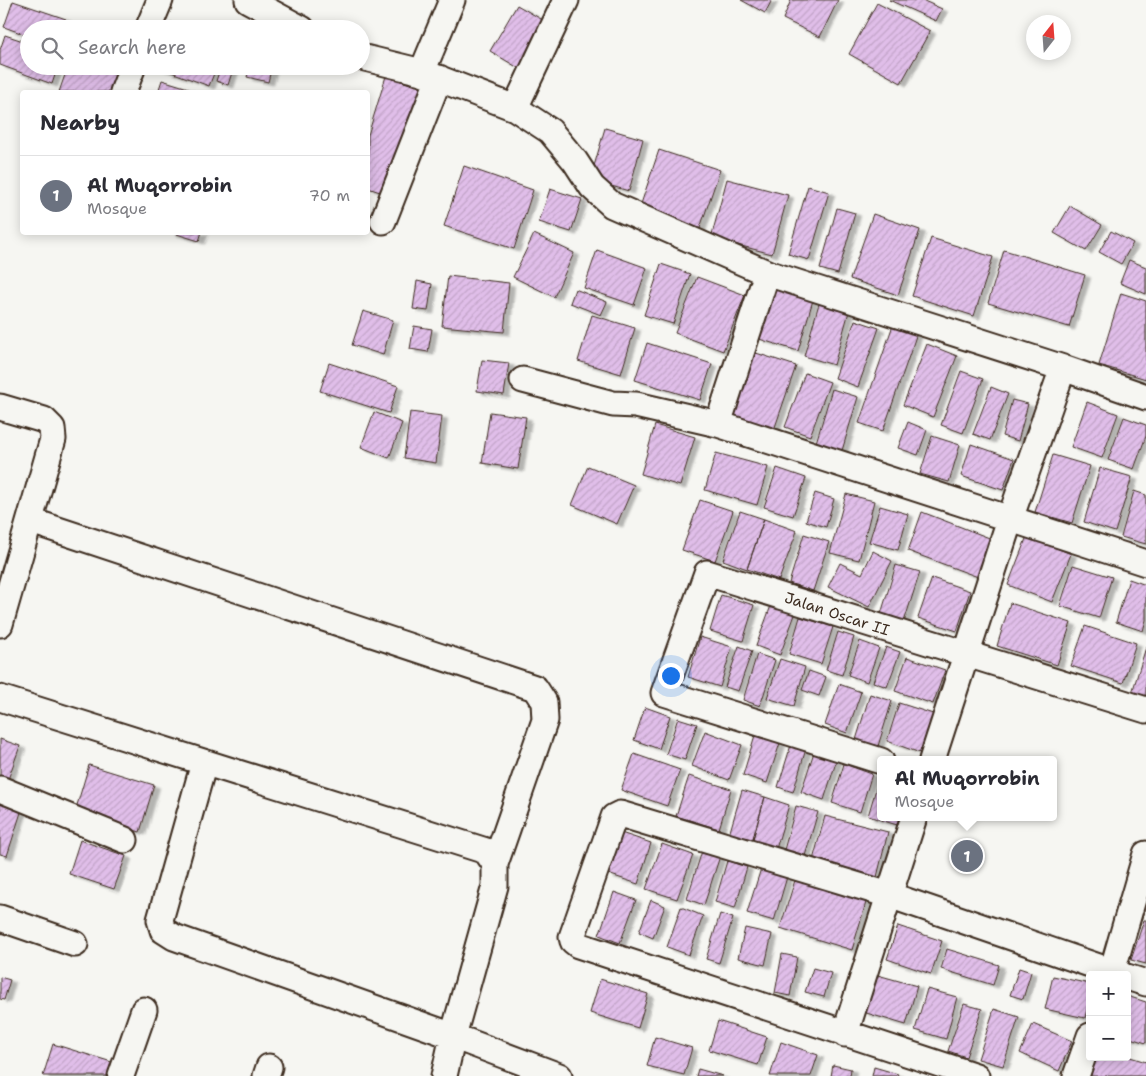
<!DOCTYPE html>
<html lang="en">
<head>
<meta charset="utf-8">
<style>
	:root { --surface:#fff; --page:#f2f2f3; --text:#2b2b33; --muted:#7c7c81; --line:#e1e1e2; --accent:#3b2a1e }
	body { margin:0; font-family:"Shantell Sans",sans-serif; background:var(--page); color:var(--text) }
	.controls { position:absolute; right:15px; bottom:15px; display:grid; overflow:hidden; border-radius:5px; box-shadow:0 2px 12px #0003 }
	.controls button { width:45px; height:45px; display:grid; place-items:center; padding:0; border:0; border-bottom:1px solid var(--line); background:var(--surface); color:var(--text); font:25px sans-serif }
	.compass { position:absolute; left:1026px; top:15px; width:45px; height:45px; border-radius:50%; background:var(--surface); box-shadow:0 2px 12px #0003; rotate:17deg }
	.you { position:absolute; left:670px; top:675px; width:18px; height:18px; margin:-12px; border:4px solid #fff; border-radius:50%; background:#1a73e8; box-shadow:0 0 0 8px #1a73e833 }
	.badge { display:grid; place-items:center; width:32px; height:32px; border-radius:50%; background:var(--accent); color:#fff; font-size:16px; font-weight:700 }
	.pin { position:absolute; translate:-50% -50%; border:2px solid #fff; box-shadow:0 1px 5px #0006 }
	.popup { position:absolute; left:877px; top:756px; width:180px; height:65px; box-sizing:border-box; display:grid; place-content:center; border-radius:5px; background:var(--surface); filter:drop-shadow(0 1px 4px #0005); font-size:16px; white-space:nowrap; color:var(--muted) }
	.popup b { font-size:19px; color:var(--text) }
	.popup::after { content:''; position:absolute; left:50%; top:100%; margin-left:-10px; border:10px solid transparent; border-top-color:var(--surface) }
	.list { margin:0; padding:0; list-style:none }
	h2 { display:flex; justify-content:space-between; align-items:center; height:65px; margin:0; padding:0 20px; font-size:21px }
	h2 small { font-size:16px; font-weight:400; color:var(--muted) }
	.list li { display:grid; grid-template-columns:32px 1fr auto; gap:15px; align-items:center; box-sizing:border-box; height:80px; padding:0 20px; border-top:1px solid var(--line) }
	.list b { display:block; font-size:19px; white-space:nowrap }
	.list p { margin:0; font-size:16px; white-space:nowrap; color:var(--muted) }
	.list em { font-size:16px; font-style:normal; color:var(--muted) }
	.icon { flex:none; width:28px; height:28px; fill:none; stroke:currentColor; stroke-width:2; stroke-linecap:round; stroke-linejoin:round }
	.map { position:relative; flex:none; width:1146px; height:1076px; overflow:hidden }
	.search { position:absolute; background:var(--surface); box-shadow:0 2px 12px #0003; left:20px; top:20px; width:350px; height:55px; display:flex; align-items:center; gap:12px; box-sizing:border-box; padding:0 18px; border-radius:28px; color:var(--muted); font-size:19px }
	.panel { position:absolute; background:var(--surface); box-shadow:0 2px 12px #0003; left:20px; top:90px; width:350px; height:145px; border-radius:5px }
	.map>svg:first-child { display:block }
	.building { fill:url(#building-hatch); stroke:#3b2a1e; filter:url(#shadow) }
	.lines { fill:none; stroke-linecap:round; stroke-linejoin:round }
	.street-casing { stroke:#3b2a1e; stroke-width:29 }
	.street { stroke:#f6f6f2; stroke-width:25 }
	.labels { text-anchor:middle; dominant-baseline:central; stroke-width:5; stroke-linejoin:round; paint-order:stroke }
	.street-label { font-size:15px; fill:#3b2a1e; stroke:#f6f6f2 }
</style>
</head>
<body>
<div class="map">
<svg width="1146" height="1076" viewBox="0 0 1146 1076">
	<defs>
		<pattern id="building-hatch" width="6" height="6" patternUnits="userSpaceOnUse" patternTransform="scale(1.25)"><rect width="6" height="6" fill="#e0bee9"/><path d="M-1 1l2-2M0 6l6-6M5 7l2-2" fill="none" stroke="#c1a3c7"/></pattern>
		<filter id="shadow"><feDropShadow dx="5.5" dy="3" stdDeviation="1" flood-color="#0004"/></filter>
	</defs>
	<rect width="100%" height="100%" fill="#f6f6f2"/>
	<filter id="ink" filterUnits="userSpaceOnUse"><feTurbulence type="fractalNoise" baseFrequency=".02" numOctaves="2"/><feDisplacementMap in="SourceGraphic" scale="10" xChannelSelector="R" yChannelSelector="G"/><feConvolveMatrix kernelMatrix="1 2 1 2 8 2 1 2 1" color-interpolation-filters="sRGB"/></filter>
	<g filter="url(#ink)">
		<path class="building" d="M741,0H772L765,13Z
			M791,0H838L820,37L783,19Z
			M889,0H922L942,9L936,21Z
			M13,1L66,19L62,29H29V36L4,27Z
			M877,3L930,31L901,83L849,54Z
			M517,5L553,26L525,72L490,51Z
			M171,22L188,29H168Z
			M5,35L29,43V66H58L52,84L0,65V50Z
			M68,66H92L124,78L119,92H59Z
			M155,66H217L209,86Z
			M221,66H234L228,85L216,81Z
			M250,66H272L268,82L247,77Z
			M386,76L422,88L389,195L368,188V135Z
			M162,80L188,88L187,92H158Z
			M605,128L643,139L629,191L590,180Z
			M659,150L720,170L698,234L638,213Z
			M464,166L533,190L514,249L444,226Z
			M727,179L788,195L772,254L711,238Z
			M808,186L829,192L809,260L788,254Z
			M550,189L582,199L571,232L539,222Z
			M1070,206L1102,225L1086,251L1054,233Z
			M837,208L855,213L838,274L820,269Z
			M873,214L920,230L898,295L850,279Z
			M1111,231L1133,243L1121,264L1099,252Z
			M170,232H202L199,241Z
			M534,234L574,253L554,297L513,277Z
			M931,238L993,257L974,316L912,296Z
			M597,250L647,268L634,305L584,288Z
			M1004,250L1085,275L1069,327L988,303Z
			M1129,260L1146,267V294L1120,283Z
			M661,264L690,274L673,324L644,315Z
			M448,276L509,283L504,332L442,326Z
			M697,277L745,295L723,351L675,333Z
			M417,281L432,284L428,311L413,309Z
			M575,289L607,302L601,315L570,303Z
			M775,289L813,300L798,351L759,339Z
			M1121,293L1146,301V379L1099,365Z
			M820,300L850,308L834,365L804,356Z
			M363,311L393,320L383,355L352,345Z
			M592,315L635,328L621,374L578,361Z
			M855,320L879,328L858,387L835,378Z
			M893,325L917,333L883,431L859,423Z
			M414,326L432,329L428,352L410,349Z
			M647,343L712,364L700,400L635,380Z
			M927,344L957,356L933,417L903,405Z
			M753,352L796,366L774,430L732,416Z
			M482,360L509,363L504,395L477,391Z
			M329,363L398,386L389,413L320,391Z
			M961,371L983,379L963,433L941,425Z
			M805,373L830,382L810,436L785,427Z
			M991,387L1008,394L990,440L973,434Z
			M832,389L858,397L841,454L815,446Z
			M1012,400L1028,404L1018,441L1002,436Z
			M1087,402L1118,414L1102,458L1071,447Z
			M374,412L402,423L389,458L361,447Z
			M410,412L442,416L436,463L404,458Z
			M490,412L526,417L518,469L482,463Z
			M1124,417L1146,425V436L1134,469L1108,460Z
			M908,422L927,430L918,455L898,448Z
			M655,425L695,437L680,486L641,474Z
			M932,436L960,445L949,482L920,474Z
			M971,444L1014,459L1003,490L961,476Z
			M716,453L768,467L757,505L705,490Z
			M1053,455L1090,466L1072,523L1035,512Z
			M588,466L634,485L617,524L572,505Z
			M777,468L806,478L793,516L764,507Z
			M1100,468L1132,477L1115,532L1084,522Z
			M1134,491L1146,495V544L1121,537Z
			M815,493L834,499L826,527L806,521Z
			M846,494L874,501L859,560L830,553Z
			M700,500L733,511L715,561L682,550Z
			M880,506L908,514L898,550L869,542Z
			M740,511L764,519L747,569L723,560Z
			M922,512L992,539L978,577L908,551Z
			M764,519L797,531L779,580L747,569Z
			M804,534L829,542L813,591L789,583Z
			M1027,536L1071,554L1052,602L1008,585Z
			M873,551L892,561L869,607L828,587L840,563L862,574Z
			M896,565L920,572L904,622L881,614Z
			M1073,565L1112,577L1099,618L1060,606Z
			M932,578L970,591L957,631L918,618Z
			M1129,579L1146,585V620L1143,631L1116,622Z
			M721,595L754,605L743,641L710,631Z
			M772,603L796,612L780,655L756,646Z
			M1010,603L1071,623L1057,665L997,646Z
			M800,617L833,627L821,664L789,654Z
			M1085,626L1136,643L1123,683L1071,666Z
			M838,632L854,637L842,675L826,670Z
			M700,637L732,647L720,687L688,677Z
			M860,641L879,648L867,682L848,675Z
			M739,646L752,651L738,691L725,687Z
			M886,647L900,652L887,687L873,682Z
			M1146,647V697L1132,693Z
			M757,654L775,660L760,706L743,700Z
			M907,657L945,670L933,704L895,691Z
			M780,659L805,667L794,706L767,698Z
			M809,671L826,677L819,696L802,690Z
			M839,684L861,692L847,733L825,725Z
			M870,694L892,701L878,746L856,740Z
			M899,703L933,714L920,753L887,741Z
			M645,707L670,716L659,749L634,740Z
			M678,718L697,724L685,760L666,754Z
			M705,731L742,745L729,780L692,766Z
			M755,735L780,743L767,783L743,775Z
			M0,739L20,746L6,785L0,783Z
			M791,745L806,749L793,792L778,787Z
			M814,752L837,759L824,800L801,792Z
			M634,754L680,770L667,806L621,790Z
			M844,764L872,774L860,812L832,803Z
			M89,765L154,785L140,832L75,812Z
			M880,775L881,817H899L897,825L868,816Z
			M689,776L731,789L719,829L676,816Z
			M742,790L765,797L752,842L729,835Z
			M765,797L789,805L776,849L752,842Z
			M0,799L23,806L7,856L0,854Z
			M796,806L818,812L805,856L784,850Z
			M825,816L888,832L877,877L813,860Z
			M621,833L651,843L638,884L608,874Z
			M80,840L126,856L114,889L69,874Z
			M662,844L693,855L677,899L646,889Z
			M702,851L720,856L704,905L687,899Z
			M727,861L747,867L735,908L715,902Z
			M763,862L789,870L774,921L747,913Z
			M796,877L867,899L852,950L780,928Z
			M614,892L636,900L620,943L599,935Z
			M651,900L665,906L653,938L639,932Z
			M681,907L703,916L689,955L667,947Z
			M720,914L733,918L719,963L706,959Z
			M1144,920H1146V964L1131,960Z
			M898,926L942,941L931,974L887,959Z
			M745,928L772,934L765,965L738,958Z
			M947,949L999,965L993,985L941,969Z
			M782,954L797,957L790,996L775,993Z
			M813,968L831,973L824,997L805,992Z
			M1019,968L1031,972L1023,999L1010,995Z
			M874,974L917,986L906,1025L863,1012Z
			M1053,976L1090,984V995L1085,1018L1045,1009Z
			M0,977L10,980L4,1000L0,999Z
			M600,979L648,994L638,1028L590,1013Z
			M927,989L957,997L946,1039L915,1030Z
			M1127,996L1146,1002V1043L1127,1037Z
			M964,1004L982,1009L966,1057L948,1051Z
			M994,1009L1019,1017L1003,1066L978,1059Z
			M718,1021L767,1037L758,1065L709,1050Z
			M1033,1024L1072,1041L1059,1071L1020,1053Z
			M655,1037L692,1048L684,1075L647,1066Z
			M781,1042L818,1055L811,1076H770Z
			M53,1044L115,1063L111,1076H43Z
			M1127,1056L1146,1062V1076H1086L1091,1057Z
			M833,1065L851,1069L850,1076H831Z
			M874,1067L898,1074L897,1076H872Z
			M698,1069L723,1076H696Z"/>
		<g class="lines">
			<defs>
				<path id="street" d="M248,0L302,29
					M148,29L160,0
					M361,57L422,72L515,108L550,131L575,161L592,187L612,205L767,273L1063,368L1146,397
					M422,72L452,0
					M123,92L133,66
					M515,108L566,0
					M383,221L439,78
					M523,380L613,404L636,405L718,424L1146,563
					M0,407L44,420L52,428L53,439L0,624
					M718,424L767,273
					M31,521L535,688L544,702L545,720L495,864
					M0,698L486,851L495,864V886L453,1036L559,1076
					M932,760L1010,519L1063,368
					M881,761L664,693L707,573L1146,710
					M204,763L160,920L163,930L174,937L453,1036L444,1076
					M0,789L125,840
					M0,918L75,944
					M1111,975L1146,854
					M1127,977L1146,983
					M845,1034L914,817
					M121,1076L144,1010
					M266,1076L269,1067
					M976,1076L578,945L573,941L572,937L614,817L620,814L889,895L1122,975
					M1076,1076L1090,1036"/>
			</defs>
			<use href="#street" class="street-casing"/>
			<use href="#street" class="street"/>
		</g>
	</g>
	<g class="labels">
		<g class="street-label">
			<text transform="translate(837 614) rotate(18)">Jalan Oscar II</text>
		</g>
	</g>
</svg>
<div class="controls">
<button>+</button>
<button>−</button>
</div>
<svg class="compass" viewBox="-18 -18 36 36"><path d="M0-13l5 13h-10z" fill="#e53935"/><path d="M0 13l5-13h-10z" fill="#7c7c81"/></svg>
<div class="you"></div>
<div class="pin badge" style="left:967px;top:856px;background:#6b7280">1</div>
<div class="popup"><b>Al Muqorrobin</b>Mosque</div>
<div class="search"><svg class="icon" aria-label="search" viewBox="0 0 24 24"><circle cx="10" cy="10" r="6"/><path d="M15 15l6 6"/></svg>Search here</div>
<section class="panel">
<h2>Nearby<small></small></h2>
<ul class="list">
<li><span class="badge" style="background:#6b7280">1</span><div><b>Al Muqorrobin</b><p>Mosque</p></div><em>70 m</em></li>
</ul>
</section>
</div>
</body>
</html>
